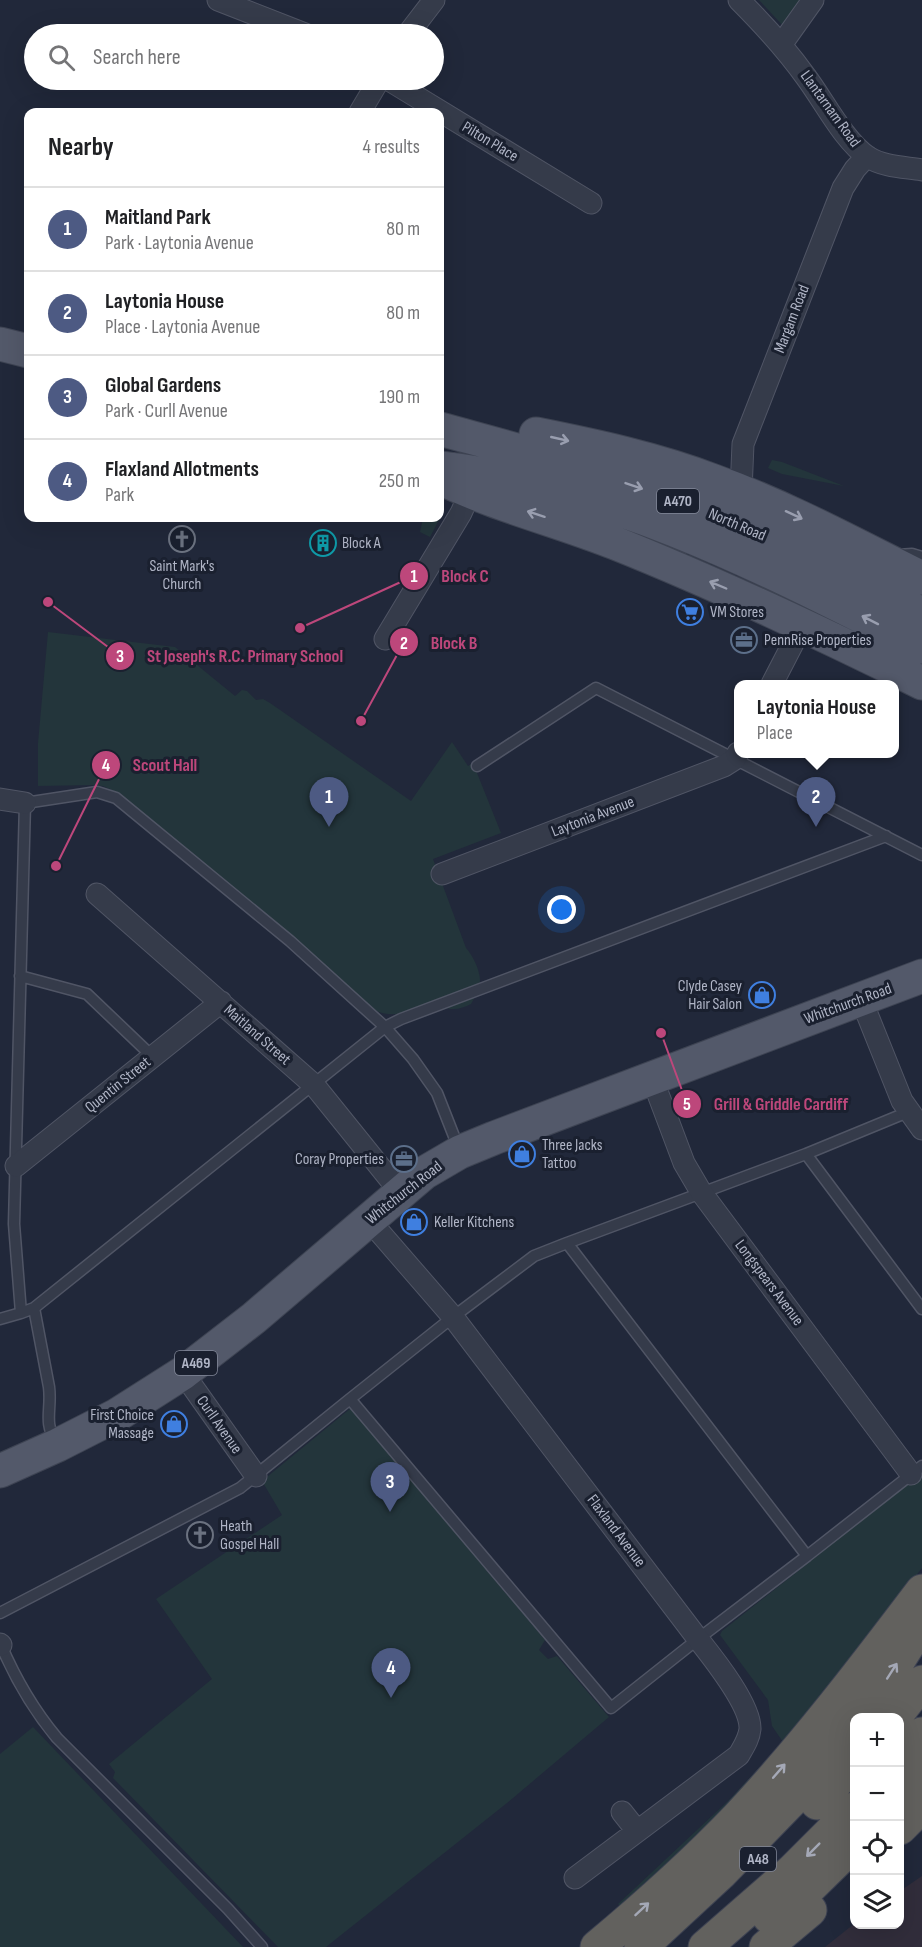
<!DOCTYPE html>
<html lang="en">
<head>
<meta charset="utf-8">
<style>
	:root { --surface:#fff; --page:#f2f2f2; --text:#202124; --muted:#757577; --line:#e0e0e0; --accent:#4d5a83 }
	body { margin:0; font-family:"Sofia Sans Condensed",sans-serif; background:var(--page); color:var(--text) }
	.controls { position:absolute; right:18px; bottom:18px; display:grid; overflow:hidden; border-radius:12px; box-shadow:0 6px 24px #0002 }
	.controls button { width:54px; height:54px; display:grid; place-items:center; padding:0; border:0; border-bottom:2px solid var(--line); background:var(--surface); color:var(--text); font:30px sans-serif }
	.you { position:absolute; left:562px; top:910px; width:21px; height:21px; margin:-15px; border:4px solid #fff; border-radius:50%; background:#1a73e8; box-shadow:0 0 0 9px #1a73e833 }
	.badge { display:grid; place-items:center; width:39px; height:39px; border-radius:50%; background:var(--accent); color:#fff; font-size:20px; font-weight:700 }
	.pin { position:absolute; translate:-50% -50px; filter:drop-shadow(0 2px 3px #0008) }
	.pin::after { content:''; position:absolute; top:32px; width:21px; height:18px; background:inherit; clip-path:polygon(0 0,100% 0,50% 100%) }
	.popup { position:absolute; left:734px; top:680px; width:165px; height:78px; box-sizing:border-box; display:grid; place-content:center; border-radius:12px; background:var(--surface); filter:drop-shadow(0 2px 4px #0005); font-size:20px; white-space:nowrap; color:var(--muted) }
	.popup b { font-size:22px; color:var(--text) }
	.popup::after { content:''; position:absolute; left:50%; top:100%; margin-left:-12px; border:12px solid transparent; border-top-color:var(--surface) }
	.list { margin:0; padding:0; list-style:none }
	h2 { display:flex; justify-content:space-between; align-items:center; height:78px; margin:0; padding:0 24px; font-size:26px }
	h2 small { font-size:20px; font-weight:400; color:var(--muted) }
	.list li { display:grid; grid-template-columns:39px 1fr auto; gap:18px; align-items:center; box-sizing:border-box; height:84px; padding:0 24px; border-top:2px solid var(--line) }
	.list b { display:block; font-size:22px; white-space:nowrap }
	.list p { margin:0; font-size:20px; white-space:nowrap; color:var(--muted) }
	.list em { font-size:20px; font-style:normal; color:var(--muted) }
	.icon { flex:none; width:33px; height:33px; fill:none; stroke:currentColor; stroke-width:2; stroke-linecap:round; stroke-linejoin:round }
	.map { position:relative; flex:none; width:922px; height:1947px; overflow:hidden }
	.search { position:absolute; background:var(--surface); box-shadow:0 6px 24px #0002; left:24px; top:24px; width:420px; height:66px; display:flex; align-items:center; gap:15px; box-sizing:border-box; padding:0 21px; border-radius:33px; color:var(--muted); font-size:22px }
	.panel { position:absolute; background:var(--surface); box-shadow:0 6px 24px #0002; left:24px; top:108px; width:420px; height:414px; border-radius:12px }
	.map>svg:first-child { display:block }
	.medical { fill:#312d3b }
	.green { fill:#23353b }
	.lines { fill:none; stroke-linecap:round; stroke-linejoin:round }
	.service-casing { stroke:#505565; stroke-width:13 }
	.minor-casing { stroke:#505565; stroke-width:23 }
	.primary-casing { stroke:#3e4453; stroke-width:35 }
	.trunk-casing { stroke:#3d4252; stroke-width:35 }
	.service { stroke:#353b4a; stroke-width:10 }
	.minor { stroke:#353b4a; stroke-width:21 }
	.primary { stroke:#53596a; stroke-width:33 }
	.trunk { stroke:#62615e; stroke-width:33 }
	.oneway { stroke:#999eaf }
	.oneway2 { stroke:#a4a8b6 }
	.labels { text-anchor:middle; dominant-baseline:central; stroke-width:6; stroke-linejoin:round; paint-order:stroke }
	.shield { fill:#1a202f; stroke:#838899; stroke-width:1.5 }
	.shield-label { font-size:15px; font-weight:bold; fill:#b0b5c6 }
	.street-label { font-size:16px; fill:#b0b5c6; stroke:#1a202f }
	.poi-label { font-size:16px; fill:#b0b5c6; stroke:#1a202f; text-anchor:start }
	.leader { fill:none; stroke:#bd477b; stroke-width:2 }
	.callout-dot { fill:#bd477b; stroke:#1a202f; stroke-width:2 }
	.mark-label { font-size:18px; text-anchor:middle; font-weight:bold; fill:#fff }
	.callout-label { font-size:18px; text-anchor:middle; font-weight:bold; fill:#bd477b; stroke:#1a202f; stroke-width:6; stroke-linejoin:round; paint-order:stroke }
</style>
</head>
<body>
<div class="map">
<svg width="922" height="1947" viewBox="0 0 922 1947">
	<rect width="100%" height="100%" fill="#21283a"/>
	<path class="medical" d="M922,1876V1947H825L854,1924H900V1891Z"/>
	<path class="green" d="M759,0H807L786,29Z
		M772,460L782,462L844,486L782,474L768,468Z
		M440,517V518L430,537L420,532L423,518Z
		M48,632L175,647L235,696L242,690L247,691L256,700L263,699L270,703L411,801L452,742L468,766L473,763L501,833L433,859L466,948C472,954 480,970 480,980C480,988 475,997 471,1004C460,1010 443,1013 438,999C416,1008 398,1021 374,1010L269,917L118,793L103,786L94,785L38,786V743Z
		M351,1408L545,1640L539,1650L548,1659L557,1656L609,1717L507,1803L326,1947H278L113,1778L115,1772L109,1764L212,1679L156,1599L282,1515L262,1481Z
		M922,1473V1568L759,1774L681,1851L620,1906L618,1904L728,1801L783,1742L772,1726L768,1700L720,1635L722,1631Z
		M33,1727L243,1947H0V1754Z"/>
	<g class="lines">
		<defs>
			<path id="service" d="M898,555L912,554L922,557
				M477,766L596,688L922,855
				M20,976L87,994L153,1057
				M806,1154L908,1112
				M567,1243L534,1256L453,1317L350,1399L611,1708L698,1639L807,1556L567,1243L806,1154L922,1309
				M34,1308C39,1334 44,1361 49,1387C52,1409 43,1422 56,1442
				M21,1313L34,1308L385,1027L401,1019L886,836
				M0,1319L21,1313L14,1224L25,803L97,792L116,798L290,941L385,1027L413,1059L437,1093L459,1149
				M807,1556L922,1466
				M0,1613L240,1488L350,1399
				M1,1645C16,1680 32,1708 57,1738L228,1909L262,1947"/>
			<path id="minor" d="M218,0L305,34
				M739,0C763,24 786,49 806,77C824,101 844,141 868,157C884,167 904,167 922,170
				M408,34L434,0
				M781,45L813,0
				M389,80L591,203
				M360,112L379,80
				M741,491L743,444L843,188L855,169L867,156
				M385,639L461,513L470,493
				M772,684L803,624
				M0,799L25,803
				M442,874L724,766L735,759L738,753
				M97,894L314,1085L401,1193
				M861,999L902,1101L922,1129
				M652,1078L684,1163L701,1192L911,1474
				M16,1166L221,1002
				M369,1220L453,1317L698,1639C713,1658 751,1705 750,1729C749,1739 744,1746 739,1755L575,1878
				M183,1373L256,1476
				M0,1644L1,1645
				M622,1812L637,1831"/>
			<path id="primary" d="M0,344L28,351
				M440,429C524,452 610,474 692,506C771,537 846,576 922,614
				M536,434C596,446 657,459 714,481C786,507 854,544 922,578
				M440,468C613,487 769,570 922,647
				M440,478C495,505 557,520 615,543C720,585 821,633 922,683
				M0,1471L58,1445L117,1415L183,1373L254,1318L424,1173L460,1152L494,1138L922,976"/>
			<path id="trunk" d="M860,1718L890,1674L922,1623
				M894,1718L922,1682
				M900,1760L922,1734
				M900,1798L922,1773
				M817,1803L854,1763
				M900,1828L922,1806
				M769,1917L808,1889L854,1844
				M597,1947C646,1906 694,1863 738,1817C804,1746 863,1669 922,1591
				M641,1947L720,1874L792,1800L854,1724
				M705,1947L792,1871L854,1809
				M766,1947L810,1910"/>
		</defs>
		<use href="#service" class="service-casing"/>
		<use href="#minor" class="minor-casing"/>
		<use href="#primary" class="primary-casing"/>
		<use href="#trunk" class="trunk-casing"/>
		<use href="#service" class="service"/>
		<use href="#minor" class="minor"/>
		<use href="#primary" class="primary"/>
		<use href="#trunk" class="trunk"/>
	</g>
	<defs><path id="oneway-shaft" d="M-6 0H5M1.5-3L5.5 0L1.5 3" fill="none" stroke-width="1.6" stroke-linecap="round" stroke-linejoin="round" transform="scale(1.5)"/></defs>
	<g class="oneway">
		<use href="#oneway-shaft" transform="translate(560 439) rotate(13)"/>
		<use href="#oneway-shaft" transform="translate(634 486) rotate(19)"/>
		<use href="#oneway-shaft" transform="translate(536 514) rotate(-162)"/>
		<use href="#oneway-shaft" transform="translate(794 515) rotate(25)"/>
		<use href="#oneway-shaft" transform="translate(718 585) rotate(-157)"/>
		<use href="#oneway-shaft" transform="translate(870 620) rotate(-153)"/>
	</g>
	<g class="oneway2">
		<use href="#oneway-shaft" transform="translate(892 1671) rotate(-57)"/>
		<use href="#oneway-shaft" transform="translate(779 1771) rotate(-49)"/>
		<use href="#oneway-shaft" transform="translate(813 1850) rotate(135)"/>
		<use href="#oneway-shaft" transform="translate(642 1909) rotate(-43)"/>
	</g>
	<defs>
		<symbol id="church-ring" viewBox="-11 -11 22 22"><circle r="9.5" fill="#1a202f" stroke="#6b7280" stroke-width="1.5"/><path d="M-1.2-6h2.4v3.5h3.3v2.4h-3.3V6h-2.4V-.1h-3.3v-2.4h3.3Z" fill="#6b7280"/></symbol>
		<symbol id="building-ring" viewBox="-11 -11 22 22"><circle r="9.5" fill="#1a202f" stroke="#0f9aa8" stroke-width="1.5"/><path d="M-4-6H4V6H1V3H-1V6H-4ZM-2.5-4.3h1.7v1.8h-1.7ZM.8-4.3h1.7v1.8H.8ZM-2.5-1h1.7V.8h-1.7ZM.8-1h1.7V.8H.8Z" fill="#0f9aa8"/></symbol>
		<symbol id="supermarket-ring" viewBox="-11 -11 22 22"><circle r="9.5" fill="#1a202f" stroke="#3f7fe0" stroke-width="1.5"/><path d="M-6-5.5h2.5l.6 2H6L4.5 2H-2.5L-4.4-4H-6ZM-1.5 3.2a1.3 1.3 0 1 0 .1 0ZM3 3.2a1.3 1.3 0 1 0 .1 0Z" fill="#3f7fe0"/></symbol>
		<symbol id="office-ring" viewBox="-11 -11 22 22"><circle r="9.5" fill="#1a202f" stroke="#5c6f8a" stroke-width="1.5"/><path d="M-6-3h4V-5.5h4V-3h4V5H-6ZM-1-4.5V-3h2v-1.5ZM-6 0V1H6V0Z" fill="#5c6f8a"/></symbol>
		<symbol id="shop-ring" viewBox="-11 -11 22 22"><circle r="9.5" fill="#1a202f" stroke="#3f7fe0" stroke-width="1.5"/><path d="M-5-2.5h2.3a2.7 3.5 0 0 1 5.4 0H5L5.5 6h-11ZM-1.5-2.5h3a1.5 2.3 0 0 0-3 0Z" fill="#3f7fe0"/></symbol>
	</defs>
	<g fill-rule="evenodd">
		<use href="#church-ring" x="167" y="524" width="30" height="30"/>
		<use href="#building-ring" x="308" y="528" width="30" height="30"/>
		<use href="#supermarket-ring" x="675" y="597" width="30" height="30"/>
		<use href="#office-ring" x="729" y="625" width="30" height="30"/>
		<use href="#shop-ring" x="747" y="980" width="30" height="30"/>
		<use href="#shop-ring" x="507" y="1139" width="30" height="30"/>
		<use href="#office-ring" x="389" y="1144" width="30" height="30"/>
		<use href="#shop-ring" x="399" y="1207" width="30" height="30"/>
		<use href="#shop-ring" x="159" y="1409" width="30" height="30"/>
		<use href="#church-ring" x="185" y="1520" width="30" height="30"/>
	</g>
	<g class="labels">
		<g class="shield">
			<rect x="657" y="489" width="42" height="24" rx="4.5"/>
			<rect x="175" y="1351" width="42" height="24" rx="4.5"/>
			<rect x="740" y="1847" width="36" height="24" rx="4.5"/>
		</g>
		<g class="shield-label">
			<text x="678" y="501">A470</text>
			<text x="196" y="1363">A469</text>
			<text x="758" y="1859">A48</text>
		</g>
		<g class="street-label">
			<text transform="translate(830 109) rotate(54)">Llantarnam Road</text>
			<text transform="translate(490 142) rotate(31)">Pilton Place</text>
			<text transform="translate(792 319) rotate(-69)">Margam Road</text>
			<text transform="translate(737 525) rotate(23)">North Road</text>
			<text transform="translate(593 817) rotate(-21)">Laytonia Avenue</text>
			<text transform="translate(848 1004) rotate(-20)">Whitchurch Road</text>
			<text transform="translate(257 1035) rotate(41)">Maitland Street</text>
			<text transform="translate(118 1085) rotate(-39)">Quentin Street</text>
			<text transform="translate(404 1193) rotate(-38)">Whitchurch Road</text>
			<text transform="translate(769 1283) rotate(53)">Longspears Avenue</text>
			<text transform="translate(219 1425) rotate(55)">Curll Avenue</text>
			<text transform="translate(616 1531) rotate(53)">Flaxland Avenue</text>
		</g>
		<g class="poi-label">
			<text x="342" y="543">Block A</text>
			<text x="182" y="566" text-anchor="middle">Saint Mark's<tspan x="182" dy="18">Church</tspan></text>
			<text x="710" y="612">VM Stores</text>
			<text x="764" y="640">PennRise Properties</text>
			<text x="742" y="986" text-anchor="end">Clyde Casey<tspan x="742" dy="18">Hair Salon</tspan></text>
			<text x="542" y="1145">Three Jacks<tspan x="542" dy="18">Tattoo</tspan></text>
			<text x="384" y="1159" text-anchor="end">Coray Properties</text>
			<text x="434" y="1222">Keller Kitchens</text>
			<text x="154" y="1415" text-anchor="end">First Choice<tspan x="154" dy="18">Massage</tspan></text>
			<text x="220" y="1526">Heath<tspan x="220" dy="18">Gospel Hall</tspan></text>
		</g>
	</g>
	<path class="leader" d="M300 628L414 576M361 721L404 642M48 602L120 656M56 866L106 765M661 1033L687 1104"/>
	<g class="callout-dot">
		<circle cx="300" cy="628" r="6"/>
		<circle cx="361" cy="721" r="6"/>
		<circle cx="48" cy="602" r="6"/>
		<circle cx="56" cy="866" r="6"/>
		<circle cx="661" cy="1033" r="6"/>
		<circle cx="414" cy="576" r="15"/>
		<circle cx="404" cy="642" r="15"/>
		<circle cx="120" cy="656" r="15"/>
		<circle cx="106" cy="765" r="15"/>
		<circle cx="687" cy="1104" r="15"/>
	</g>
	<g class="mark-label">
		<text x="414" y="582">1</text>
		<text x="404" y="649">2</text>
		<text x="120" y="662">3</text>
		<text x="106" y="771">4</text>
		<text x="687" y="1110">5</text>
	</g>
	<g class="callout-label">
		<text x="465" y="582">Block C</text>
		<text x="454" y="649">Block B</text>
		<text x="245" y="662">St Joseph's R.C. Primary School</text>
		<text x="165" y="771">Scout Hall</text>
		<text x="781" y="1110">Grill &amp; Griddle Cardiff</text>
	</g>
</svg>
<div class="controls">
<button>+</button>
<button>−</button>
<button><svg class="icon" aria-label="locate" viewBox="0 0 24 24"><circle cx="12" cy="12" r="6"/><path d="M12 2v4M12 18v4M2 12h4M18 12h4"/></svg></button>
<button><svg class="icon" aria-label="layers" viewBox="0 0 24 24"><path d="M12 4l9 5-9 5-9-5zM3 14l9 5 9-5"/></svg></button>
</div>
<div class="you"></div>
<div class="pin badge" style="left:329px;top:827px">1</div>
<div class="pin badge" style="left:816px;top:827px">2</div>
<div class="popup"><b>Laytonia House</b>Place</div>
<div class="pin badge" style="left:390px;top:1512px">3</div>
<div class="pin badge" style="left:391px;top:1698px">4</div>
<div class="search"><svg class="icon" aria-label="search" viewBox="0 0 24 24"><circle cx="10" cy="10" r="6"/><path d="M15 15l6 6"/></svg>Search here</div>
<section class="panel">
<h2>Nearby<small>4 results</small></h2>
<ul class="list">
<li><span class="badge">1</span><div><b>Maitland Park</b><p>Park · Laytonia Avenue</p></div><em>80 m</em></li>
<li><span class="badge">2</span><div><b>Laytonia House</b><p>Place · Laytonia Avenue</p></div><em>80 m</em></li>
<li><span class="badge">3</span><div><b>Global Gardens</b><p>Park · Curll Avenue</p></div><em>190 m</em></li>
<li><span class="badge">4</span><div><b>Flaxland Allotments</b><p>Park</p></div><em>250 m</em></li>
</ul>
</section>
</div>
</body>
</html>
